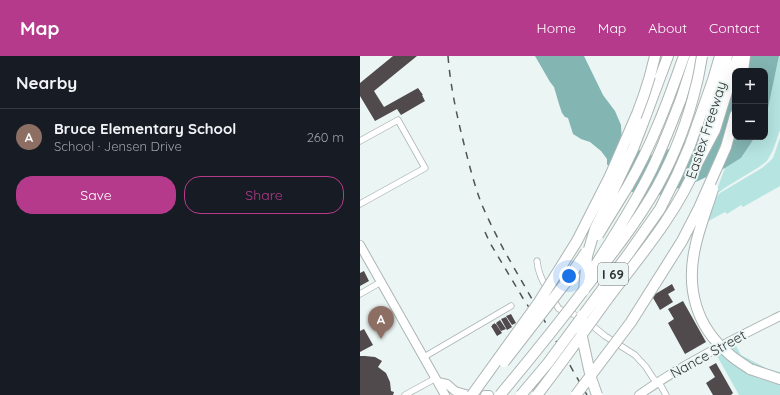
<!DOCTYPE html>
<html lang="en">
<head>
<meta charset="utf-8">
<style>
	:root { --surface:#171b24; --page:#20242c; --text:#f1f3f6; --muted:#9ea1a6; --line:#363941; --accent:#b53a8b }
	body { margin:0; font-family:Quicksand,sans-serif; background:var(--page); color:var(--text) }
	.controls { position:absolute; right:12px; top:12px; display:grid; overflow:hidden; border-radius:8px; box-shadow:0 4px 16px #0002 }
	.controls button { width:36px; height:36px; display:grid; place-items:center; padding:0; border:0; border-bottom:1px solid var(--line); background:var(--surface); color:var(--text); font:20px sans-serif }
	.you { position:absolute; left:209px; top:220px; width:14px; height:14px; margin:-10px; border:3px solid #fff; border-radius:50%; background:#1a73e8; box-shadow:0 0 0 6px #1a73e833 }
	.badge { display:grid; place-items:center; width:26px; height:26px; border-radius:50%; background:var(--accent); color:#fff; font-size:13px; font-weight:700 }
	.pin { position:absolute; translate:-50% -33px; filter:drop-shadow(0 1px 2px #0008) }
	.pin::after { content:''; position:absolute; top:21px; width:14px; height:12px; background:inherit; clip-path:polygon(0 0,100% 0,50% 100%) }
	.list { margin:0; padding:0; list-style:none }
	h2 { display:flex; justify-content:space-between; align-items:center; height:52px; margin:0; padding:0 16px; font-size:17px }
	h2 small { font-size:13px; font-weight:400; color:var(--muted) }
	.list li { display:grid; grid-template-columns:26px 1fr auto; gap:12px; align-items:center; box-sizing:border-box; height:56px; padding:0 16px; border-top:1px solid var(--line) }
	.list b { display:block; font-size:15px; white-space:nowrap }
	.list p { margin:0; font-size:13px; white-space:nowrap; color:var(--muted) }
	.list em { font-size:13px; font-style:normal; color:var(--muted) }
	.actions { display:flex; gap:8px; padding:12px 16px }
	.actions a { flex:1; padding:9px 0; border:1px solid var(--accent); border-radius:16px; text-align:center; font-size:14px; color:var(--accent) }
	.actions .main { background:var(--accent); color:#fff }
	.map { position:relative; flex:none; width:420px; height:339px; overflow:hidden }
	header { display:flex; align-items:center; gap:24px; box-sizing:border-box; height:56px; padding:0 20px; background:var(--accent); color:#fff }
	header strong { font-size:19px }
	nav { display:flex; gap:22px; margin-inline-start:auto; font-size:14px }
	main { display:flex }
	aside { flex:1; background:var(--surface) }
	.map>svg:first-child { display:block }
	.green { fill:#b5e4e1 }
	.water { fill:#83b5b2 }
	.building { fill:#504a4d }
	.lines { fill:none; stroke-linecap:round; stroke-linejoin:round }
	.street-casing { stroke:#acb5b4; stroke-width:7 }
	.secondary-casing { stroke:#acb5b4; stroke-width:10 }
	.highway-casing { stroke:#acb5b4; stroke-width:12 }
	.street { stroke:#fff; stroke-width:5.5 }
	.secondary { stroke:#fff; stroke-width:8 }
	.highway { stroke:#fff; stroke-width:10 }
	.rail { stroke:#505554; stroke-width:1.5; stroke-dasharray:7 7; stroke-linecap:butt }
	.highway-bridge-casing { stroke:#acb5b4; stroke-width:12; stroke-linecap:butt }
	.highway-bridge { stroke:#fff; stroke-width:10 }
	.labels { text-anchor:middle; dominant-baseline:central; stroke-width:4; stroke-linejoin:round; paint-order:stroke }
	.shield { fill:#ebf5f4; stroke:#676c6c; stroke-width:1 }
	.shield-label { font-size:13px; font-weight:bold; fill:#2f3232 }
	.street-label { font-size:14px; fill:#2f3232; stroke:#ebf5f4 }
</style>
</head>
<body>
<header>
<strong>Map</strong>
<nav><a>Home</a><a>Map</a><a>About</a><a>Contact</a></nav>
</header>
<main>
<aside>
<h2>Nearby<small></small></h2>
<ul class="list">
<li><span class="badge" style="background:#8d6e63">A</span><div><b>Bruce Elementary School</b><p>School · Jensen Drive</p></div><em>260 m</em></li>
</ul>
<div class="actions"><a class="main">Save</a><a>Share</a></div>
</aside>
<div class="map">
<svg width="420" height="339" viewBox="0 0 420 339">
	<rect width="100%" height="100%" fill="#ebf5f4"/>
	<path class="green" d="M419,0H420V74L413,94L407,105L399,111L366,131L355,139L365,112L381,102L395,81H405V65L406,62Z
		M420,82V130L383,151L381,149L367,158L365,156L345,167L353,144L360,137L402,112L409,106L413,102Z
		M375,288L381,299L408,313L420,316V321L387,309L382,314L395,321L420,329V339H379L356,298Z"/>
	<path class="water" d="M175,0H224L243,39L255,55L261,69L262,87L294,100L332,82L375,0H419L406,62L405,65V15H375V81H395L381,102L365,112L338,125L286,144L259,128L247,108V103L241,95L230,86L221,83L213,78L208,62L205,61L202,57L199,48L194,31L190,26Z"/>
	<path class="building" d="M33,0H57L14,35L24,51L58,32L63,39H62L65,45L41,59L37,53L15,65L0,40V27Z
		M4,215L9,225L0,230V217Z
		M312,228L315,234L308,238L313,246L300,254L292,240Z
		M323,245L346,286L325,298L308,267L314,263L308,253Z
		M151,258L156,267L152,269L146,260Z
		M146,261L152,271L147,274L141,263Z
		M140,264L146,273L141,275L136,267Z
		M135,267V268H136L142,277L137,280L131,270H132V269Z
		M4,273L13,289L0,296V275Z
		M0,300H5L15,301L22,305L18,311L26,317L30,326L31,335L34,336L33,339H0Z
		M356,307L373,337L371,339H353L346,327L355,321L349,311Z"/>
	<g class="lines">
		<defs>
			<path id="street" d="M0,85L38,64L65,112L0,148
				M177,205C178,216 182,225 188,234
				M0,238L21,226
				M192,242L199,253L213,258L229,267L245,280L275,299L286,311L293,322L301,330L306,339
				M64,301L151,250
				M45,339L76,322"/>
			<path id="secondary" d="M0,189L85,339
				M78,326L87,328L95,335L109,339
				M125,339H129
				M279,339C323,308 372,284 420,260"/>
			<path id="highway" d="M383,15L385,0
				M290,20L295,0
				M321,43L335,0
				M283,67L308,0
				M343,88L363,19L367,0
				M330,89L353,24L360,0
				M366,91L375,59
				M337,108L355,74L378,0
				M268,130C292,89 308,45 324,0
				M390,313L420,323"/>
		</defs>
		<use href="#street" class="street-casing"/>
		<use href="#secondary" class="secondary-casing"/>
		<use href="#highway" class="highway-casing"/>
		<use href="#street" class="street"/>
		<use href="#secondary" class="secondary"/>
		<use href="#highway" class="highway"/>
		<path class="rail" d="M88,0C90,26 95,51 101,76C107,100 113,126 122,149C129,165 137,181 145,196L227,339
			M125,176L130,187L164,244L182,270"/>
		<defs>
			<path id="highway-bridge" d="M353,133C347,153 339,172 335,192C326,232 336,270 368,297C374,303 383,308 390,313
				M238,179L268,130
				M233,213C254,180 275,148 292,113C303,90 312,66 321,43
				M224,235L227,200L235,173L273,93L283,67
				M222,259V281L231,322L237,339
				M144,306L206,226L226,196
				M112,339L179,246L217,185L250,120L277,58L284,39L290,20
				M140,339C170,303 199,267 227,230C252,198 277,166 297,131C314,100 328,64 336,30C339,20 340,10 342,0
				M161,339L188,307L269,197L300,153L317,119L330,89
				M177,339C202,307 225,274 249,241C281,199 317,157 337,108
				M216,339L271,266L322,185L339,152L366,91"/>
		</defs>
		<use href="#highway-bridge" class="highway-bridge-casing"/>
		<use href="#highway-bridge" class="highway-bridge"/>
	</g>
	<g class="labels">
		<rect class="shield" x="238" y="207" width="30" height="22" rx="3"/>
		<g class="shield-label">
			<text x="253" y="218">I 69</text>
		</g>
		<g class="street-label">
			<text transform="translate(346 74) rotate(-72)">Eastex Freeway</text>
			<text transform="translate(348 298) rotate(-29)">Nance Street</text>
		</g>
	</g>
</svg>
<div class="controls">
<button>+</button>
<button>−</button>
</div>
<div class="you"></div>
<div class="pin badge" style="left:21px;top:283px;background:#8d6e63">A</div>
</div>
</main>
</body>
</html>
